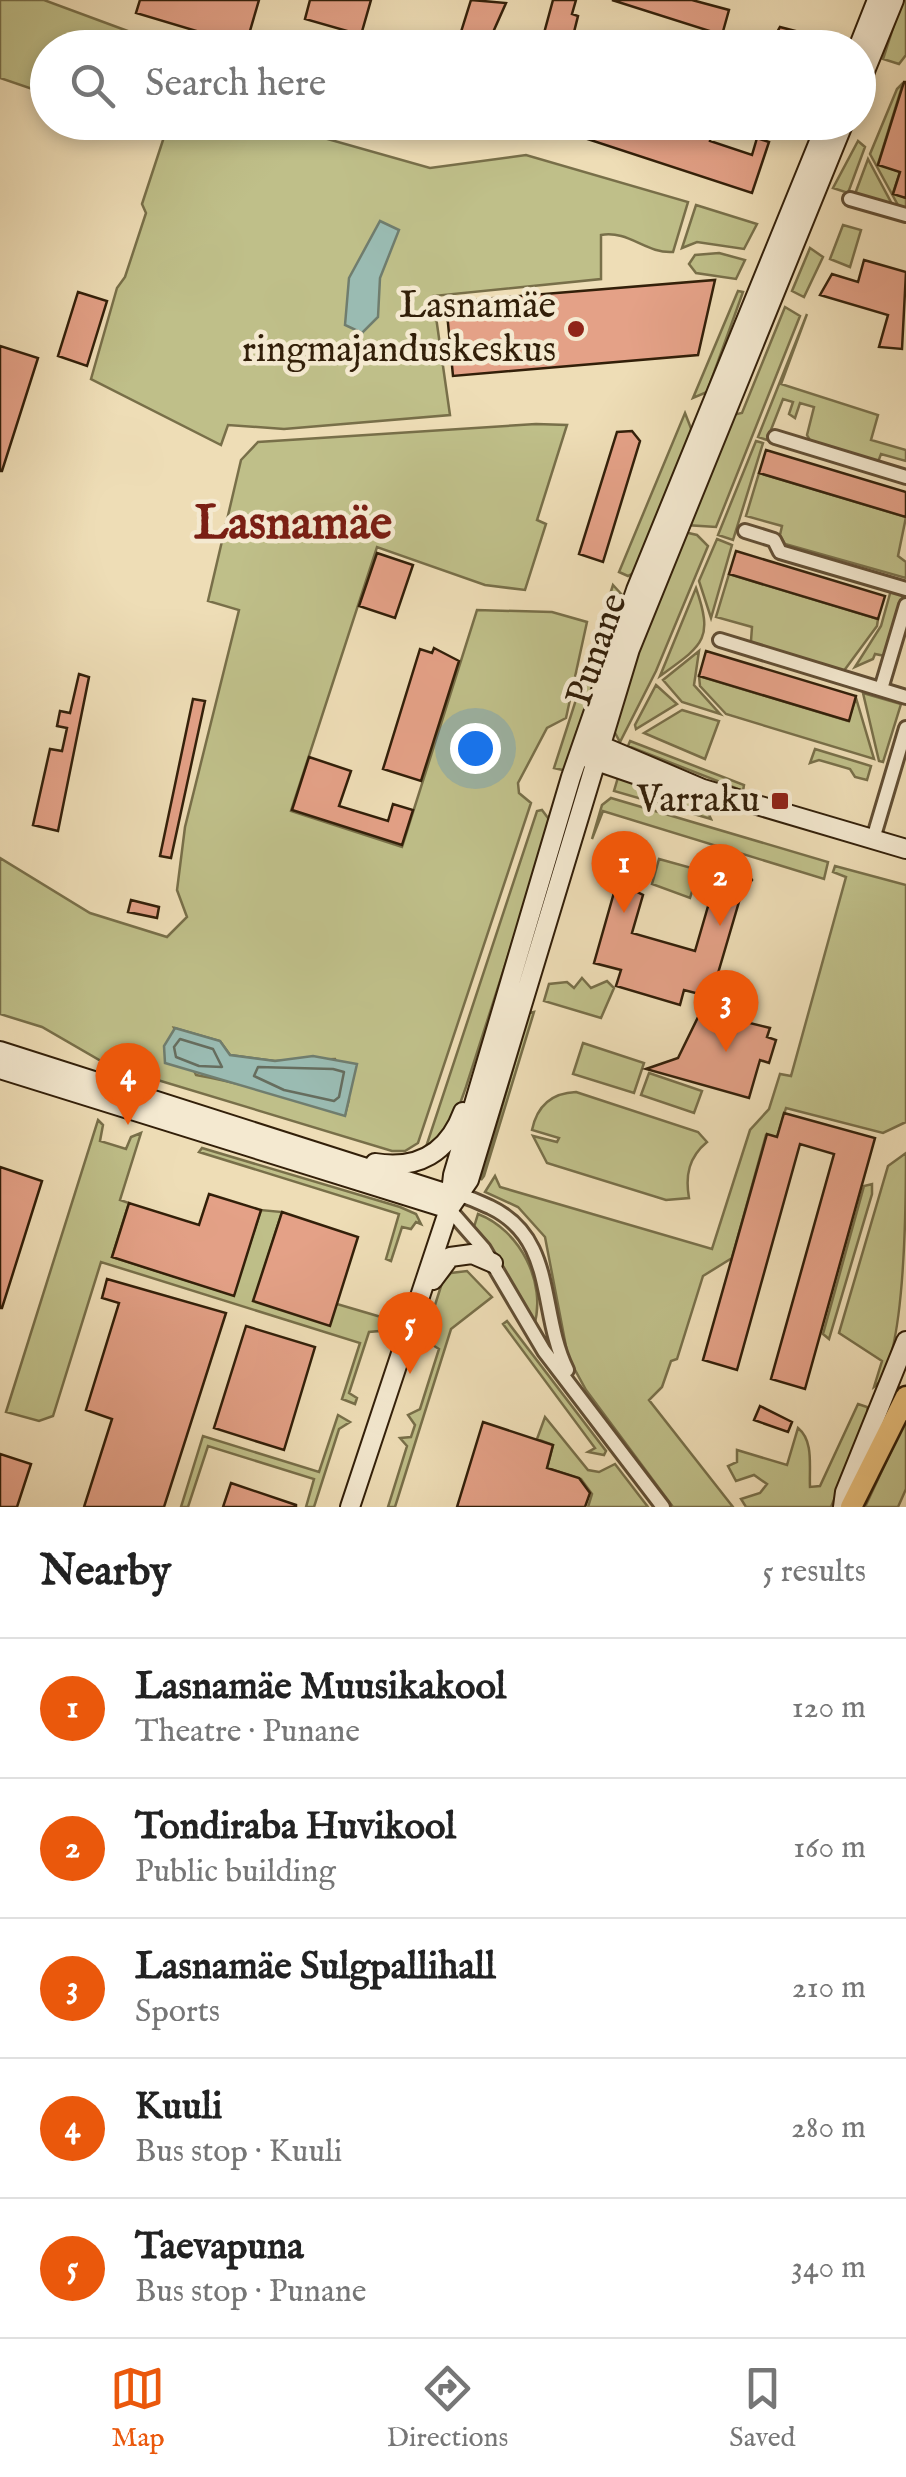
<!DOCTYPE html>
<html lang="en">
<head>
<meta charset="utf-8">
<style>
	:root { --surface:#fff; --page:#f2f2f2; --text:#222; --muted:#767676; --line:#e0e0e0; --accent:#ea580c }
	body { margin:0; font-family:"IM FELL English",serif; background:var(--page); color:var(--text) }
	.you { position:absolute; left:475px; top:748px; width:35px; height:35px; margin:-25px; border:8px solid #fff; border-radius:50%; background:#1a73e8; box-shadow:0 0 0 15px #1a73e833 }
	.badge { display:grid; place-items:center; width:65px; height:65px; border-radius:50%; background:var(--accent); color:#fff; font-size:32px; font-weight:700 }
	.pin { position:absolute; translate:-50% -82px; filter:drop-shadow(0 2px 5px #0008) }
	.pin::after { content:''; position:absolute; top:52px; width:35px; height:30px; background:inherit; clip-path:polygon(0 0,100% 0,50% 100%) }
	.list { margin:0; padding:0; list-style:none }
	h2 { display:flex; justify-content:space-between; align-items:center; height:130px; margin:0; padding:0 40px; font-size:42px }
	h2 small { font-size:32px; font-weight:400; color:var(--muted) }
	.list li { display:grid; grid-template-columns:65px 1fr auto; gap:30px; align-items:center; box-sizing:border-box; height:140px; padding:0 40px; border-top:2px solid var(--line) }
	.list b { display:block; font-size:38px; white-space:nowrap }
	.list p { margin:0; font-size:32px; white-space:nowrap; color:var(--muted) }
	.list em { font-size:32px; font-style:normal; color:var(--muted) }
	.icon { flex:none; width:55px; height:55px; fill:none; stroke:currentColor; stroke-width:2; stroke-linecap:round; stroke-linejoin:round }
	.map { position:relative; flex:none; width:906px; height:1507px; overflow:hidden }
	.search { position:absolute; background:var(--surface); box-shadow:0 5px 15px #0003; left:30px; right:30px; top:30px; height:110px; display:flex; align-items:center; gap:25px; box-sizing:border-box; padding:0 35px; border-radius:55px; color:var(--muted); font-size:38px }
	.sheet { height:830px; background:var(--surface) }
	nav { display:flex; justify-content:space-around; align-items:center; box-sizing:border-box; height:140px; border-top:2px solid var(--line); background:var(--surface); font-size:28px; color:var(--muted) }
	nav a { display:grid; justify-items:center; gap:5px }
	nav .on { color:var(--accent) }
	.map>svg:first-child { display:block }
	.green { fill:#bfbf89; stroke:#786f49; stroke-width:2.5; fill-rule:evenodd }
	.water { fill:#9abbb2; stroke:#707d6e; stroke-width:2.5 }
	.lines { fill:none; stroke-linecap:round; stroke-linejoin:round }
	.shore { stroke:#666d5e; stroke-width:2.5 }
	.building { fill:#e4a187; stroke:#321f09; stroke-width:2.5 }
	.street-casing { stroke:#614e34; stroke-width:18 }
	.secondary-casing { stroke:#321f09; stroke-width:22 }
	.primary-casing { stroke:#321f09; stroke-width:25 }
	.street { stroke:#f4e9d0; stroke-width:12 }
	.secondary { stroke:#f4e9d0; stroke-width:18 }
	.primary { stroke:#e7be7b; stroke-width:20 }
	.poi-dot { fill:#8f2418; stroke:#f4e9d0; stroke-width:4 }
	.labels { text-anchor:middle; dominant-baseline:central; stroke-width:9; stroke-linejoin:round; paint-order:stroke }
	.poi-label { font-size:38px; fill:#321f09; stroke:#f4e9d0; text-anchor:end }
	.street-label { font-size:38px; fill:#321f09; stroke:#f4e9d0 }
	.district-label { font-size:48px; font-weight:bold; fill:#7a1f14; stroke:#f4e9d0 }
</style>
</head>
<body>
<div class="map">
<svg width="906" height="1507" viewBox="0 0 906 1507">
	<rect width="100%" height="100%" fill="#eeddb6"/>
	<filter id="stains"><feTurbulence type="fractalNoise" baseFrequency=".002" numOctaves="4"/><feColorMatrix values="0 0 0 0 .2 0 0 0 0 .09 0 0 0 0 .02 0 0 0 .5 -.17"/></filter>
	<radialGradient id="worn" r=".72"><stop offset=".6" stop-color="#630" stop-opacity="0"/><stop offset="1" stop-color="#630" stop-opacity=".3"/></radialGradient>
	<path class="green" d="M0,0H44L171,47L48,48L47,94L0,78Z
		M902,0H906V55L899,64L883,59Z
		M903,83L878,164L906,174L900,172L893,193L906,198V209L899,207L870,154L897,89Z
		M133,123H271L430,168L526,155L688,202L673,252C646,254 629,230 601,235V279L433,296L450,415L284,429L228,425L221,445L91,379L117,288L125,277L146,213L142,204L165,134Z
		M858,141L865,147L848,193L833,188Z
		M868,159L893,206L855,194Z
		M696,205L757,224L744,249L697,242L682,248Z
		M843,225L861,230L850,267L830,259Z
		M810,248L823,257L804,297L792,291Z
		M719,253L745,260L736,279L696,273L689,264L695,255Z
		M738,291L743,292L707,392L693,398Z
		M785,307L800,316L716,527L686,525L732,415L742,413Z
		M807,314L781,384L878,415L871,440L906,450V461L881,454L878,462L811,442L807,435L814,407L800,403L795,418L789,414L793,402L783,399L767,440L758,437Z
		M685,413L692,431L635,572L628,576L619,572Z
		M536,424L567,425L537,520L546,524L525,590L485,585L377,547L291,811L402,847L477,610L552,612L587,622L566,718L547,728L518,783L519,793L531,803L418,1143L405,1151H392L108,1065L42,1027L0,1014V858L90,913L167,937L187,917L177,890L185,827L239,610L208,601L241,460L258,442ZM174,1028L220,1041L230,1055L275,1061L335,1059L349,1099L345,1115C296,1100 247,1084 196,1075Z
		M756,441L763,443L733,540L718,535Z
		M759,473L906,517L898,556L906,562V578L785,544L780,535L782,526L746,516Z
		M684,532L697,535L708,546L656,671L620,742L614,731L631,666Z
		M717,539L732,545L711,618L699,581Z
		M729,574L878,619L877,626L843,672L755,646L751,641L752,627L716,617Z
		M613,585L624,597L567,771L554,768Z
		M696,588C714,640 703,645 660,676Z
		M891,590L904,594L885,656L875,654L873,659L855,667L881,626Z
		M699,651L694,685L720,714L682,702L663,680Z
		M699,676L848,721L856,698L874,759L726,714L700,686Z
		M656,685L677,704L636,729L635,725Z
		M863,693L901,704L883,762L879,761Z
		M682,710L719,721L705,759L644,733Z
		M630,741L744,785L743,791L628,746Z
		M815,749L871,766L867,780L855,777L850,769L819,760L810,763Z
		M619,774L702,800L711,819L614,791Z
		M611,798L828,862L824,879L603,811L592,839L602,805Z
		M542,810L551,822L466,1087L452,1126L425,1150L537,811Z
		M659,859L699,870L690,898L652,884Z
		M835,866L906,885V1122L883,1133L786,1108L777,1137L766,1135L732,1258L703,1276L677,1359L671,1361L662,1387L649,1400L733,1507H673L586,1390L568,1357L545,1237L518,1207L485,1192L495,1176L500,1187L712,1249L750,1130L769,1109L780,1074L791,1076L846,877L833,872Z
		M582,978L591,988L607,981L614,988L601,1018L544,1001L549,984L567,982L574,988Z
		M534,1012L484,1176L481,1180L529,1013Z
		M583,1043L644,1063L634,1093L573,1074Z
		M649,1073L702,1091L694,1113L641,1095Z
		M576,1092L698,1132L707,1142C689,1157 685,1175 689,1198L666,1200L547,1163L533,1136L557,1142L559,1138L532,1130C537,1106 551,1093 576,1092Z
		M98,1120L103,1125L100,1141L126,1149L131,1137L141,1133L120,1200L129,1203L112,1257L233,1295L261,1210L282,1212L254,1301L337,1304L381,1317L379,1331L369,1332L349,1393L357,1398L355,1404L342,1399L360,1343L101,1262L53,1416L39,1421L6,1412Z
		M202,1148L400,1207L416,1214L421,1224L416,1222L411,1229L402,1227L391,1261L386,1259L399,1214L199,1152Z
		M906,1153C906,1200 906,1366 874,1387L882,1361L839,1333L888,1166Z
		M872,1184V1194L829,1339L823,1334L864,1186Z
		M478,1214C520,1230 547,1283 534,1326L474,1227Z
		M467,1271L492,1297L451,1329L395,1507H388L407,1446L400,1438L411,1437L415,1425L408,1415L420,1409L439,1349L431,1344L433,1333L428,1327L442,1283L451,1273Z
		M507,1321L606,1451L604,1455L588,1452L595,1448L503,1324Z
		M858,1404L867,1407L869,1415L831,1507H746L741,1499L760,1493L767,1484L754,1475L736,1481L728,1466L737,1462V1450L787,1465L798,1428C814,1441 809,1466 810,1487L820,1486Z
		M338,1415L350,1422L339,1429L314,1507H306L314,1479L208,1446L188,1507H181L203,1436L319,1472Z
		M545,1417L588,1470L599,1472L615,1464L648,1507H588L592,1494L581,1479L547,1468L553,1445L537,1439Z
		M906,1419V1489L898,1507H865Z"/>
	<path class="water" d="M380,221L399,230L380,278L378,317L362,333L345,325L349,278Z
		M175,1028L220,1041L230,1055L275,1061L313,1056L357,1064L345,1116L165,1063L164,1046Z"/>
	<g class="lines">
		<path class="shore" d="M180,1039L213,1049L222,1067L199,1066L176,1057L174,1047Z
			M258,1067L333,1069L344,1072L339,1097L334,1101L284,1090L254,1076Z"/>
	</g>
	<path class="building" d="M140,0H259L245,48L196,43L200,32L136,13Z
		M310,0H371L361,35L305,19Z
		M471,0L506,3L486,48H456Z
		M553,0H576L572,14L578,16L570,48H540Z
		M612,0H692L729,10L722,35Z
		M780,27L799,32L797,39L818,48H768Z
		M904,82H906V198L893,194L900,172L878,165Z
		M576,122H707L715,125L710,141L752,155L757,138L769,142L752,193L572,134Z
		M864,260L906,272L902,349L879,347L888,315L820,295L832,274L858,282Z
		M715,280L698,355L453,376L446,302Z
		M78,292L107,301L87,366L58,356Z
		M0,346L38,358L2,471H0Z
		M632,431L640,441L603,562L579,554L617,432Z
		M766,450L906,492V517L759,473Z
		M736,551L885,596L878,619L729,574Z
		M377,553L413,565L395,618L359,606Z
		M434,648L459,661L421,781L383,769L420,649L432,653Z
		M706,651L856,696L849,721L699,676Z
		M79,674L89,677L58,831L33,825L50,749L62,751L67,728L57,726L60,711L70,713Z
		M193,699L205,701L171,858L160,856Z
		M309,757L351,771L339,806L388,821L393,804L413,810L402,845L292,810Z
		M741,862L752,880L741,895L711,997L684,990L680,1005L616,986L621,970L594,963L617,882L643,895L632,933L695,951L718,872L725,864Z
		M131,900L159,907L157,918L128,912Z
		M701,1011L770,1028L767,1037L776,1040L769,1063L760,1060L749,1098L646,1069L678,1058Z
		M784,1113L875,1138L805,1389L771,1379L834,1154L800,1144L737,1370L703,1360L767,1134L777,1137Z
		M0,1167L42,1181L2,1308H0Z
		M209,1194L261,1210L234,1296L112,1257L129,1203L199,1225Z
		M282,1212L358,1237L330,1326L253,1301Z
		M107,1279L226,1313L164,1507H84L112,1419L86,1410L119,1303L102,1298Z
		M246,1326L315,1347L284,1450L214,1428Z
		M760,1406L792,1422L788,1432L754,1420Z
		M483,1422L553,1445L547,1468L579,1478L590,1493L585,1507H457Z
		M0,1454L31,1464L17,1507H0Z
		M231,1483L296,1505V1507H223Z"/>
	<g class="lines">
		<defs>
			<path id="street" d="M850,199L906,215
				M775,437L906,477
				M745,531L774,540L780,552L906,589
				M720,640L906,697
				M881,689L906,605
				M873,839L906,728
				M453,1194C466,1195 478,1202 490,1207C557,1239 538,1311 567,1370
				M449,1209L484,1249L544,1351L663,1507"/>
			<path id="secondary" d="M858,48L877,0
				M858,88L894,0
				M590,741L703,789L906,849
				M588,758L652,780L693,788
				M0,1051L448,1194
				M0,1069L449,1209
				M375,1163C418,1170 448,1153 463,1112
				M449,1209L469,1180L630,649L844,122
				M433,1280L450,1257L472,1254L493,1263
				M350,1507L449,1209L453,1175L571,777L636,590L827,122
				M843,1507L845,1492L906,1341"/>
			<path id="primary" d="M851,1507L906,1397"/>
		</defs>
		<use href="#street" class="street-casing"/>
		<use href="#secondary" class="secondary-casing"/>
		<use href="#primary" class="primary-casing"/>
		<use href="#street" class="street"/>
		<use href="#secondary" class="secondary"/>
		<use href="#primary" class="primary"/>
	</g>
	<g class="poi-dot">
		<circle cx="576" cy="329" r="10"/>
		<rect x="770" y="791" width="20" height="20" rx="5"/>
	</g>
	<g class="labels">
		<g class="poi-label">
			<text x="556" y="307">Lasnamäe<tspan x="556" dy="44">ringmajanduskeskus</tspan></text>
			<text x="760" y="801">Varraku</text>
		</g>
		<g class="street-label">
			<text transform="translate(598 650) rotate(-71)">Punane</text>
		</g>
		<g class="district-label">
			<text x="293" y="525">Lasnamäe</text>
		</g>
	</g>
	<rect width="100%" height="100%" filter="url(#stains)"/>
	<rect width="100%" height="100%" fill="url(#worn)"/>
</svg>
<div class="you"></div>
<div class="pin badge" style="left:624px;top:913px">1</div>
<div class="pin badge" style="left:720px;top:926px">2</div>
<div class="pin badge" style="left:726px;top:1052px">3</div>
<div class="pin badge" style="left:128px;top:1125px">4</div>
<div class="pin badge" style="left:410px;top:1374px">5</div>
<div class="search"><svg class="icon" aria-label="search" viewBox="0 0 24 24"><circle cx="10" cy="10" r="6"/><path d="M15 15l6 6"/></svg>Search here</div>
</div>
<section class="sheet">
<h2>Nearby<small>5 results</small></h2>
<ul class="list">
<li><span class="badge">1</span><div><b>Lasnamäe Muusikakool</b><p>Theatre · Punane</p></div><em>120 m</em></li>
<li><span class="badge">2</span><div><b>Tondiraba Huvikool</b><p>Public building</p></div><em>160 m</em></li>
<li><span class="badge">3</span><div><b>Lasnamäe Sulgpallihall</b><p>Sports</p></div><em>210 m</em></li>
<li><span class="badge">4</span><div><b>Kuuli</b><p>Bus stop · Kuuli</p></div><em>280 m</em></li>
<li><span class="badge">5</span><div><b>Taevapuna</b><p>Bus stop · Punane</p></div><em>340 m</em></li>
</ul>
</section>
<nav>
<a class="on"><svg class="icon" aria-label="map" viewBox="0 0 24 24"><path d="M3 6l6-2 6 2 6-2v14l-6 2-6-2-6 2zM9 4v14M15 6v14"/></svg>Map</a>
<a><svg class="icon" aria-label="directions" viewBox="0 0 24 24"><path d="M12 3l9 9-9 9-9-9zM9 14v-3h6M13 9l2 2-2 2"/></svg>Directions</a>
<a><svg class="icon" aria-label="saved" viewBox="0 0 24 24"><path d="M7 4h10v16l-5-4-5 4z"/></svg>Saved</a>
</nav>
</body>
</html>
